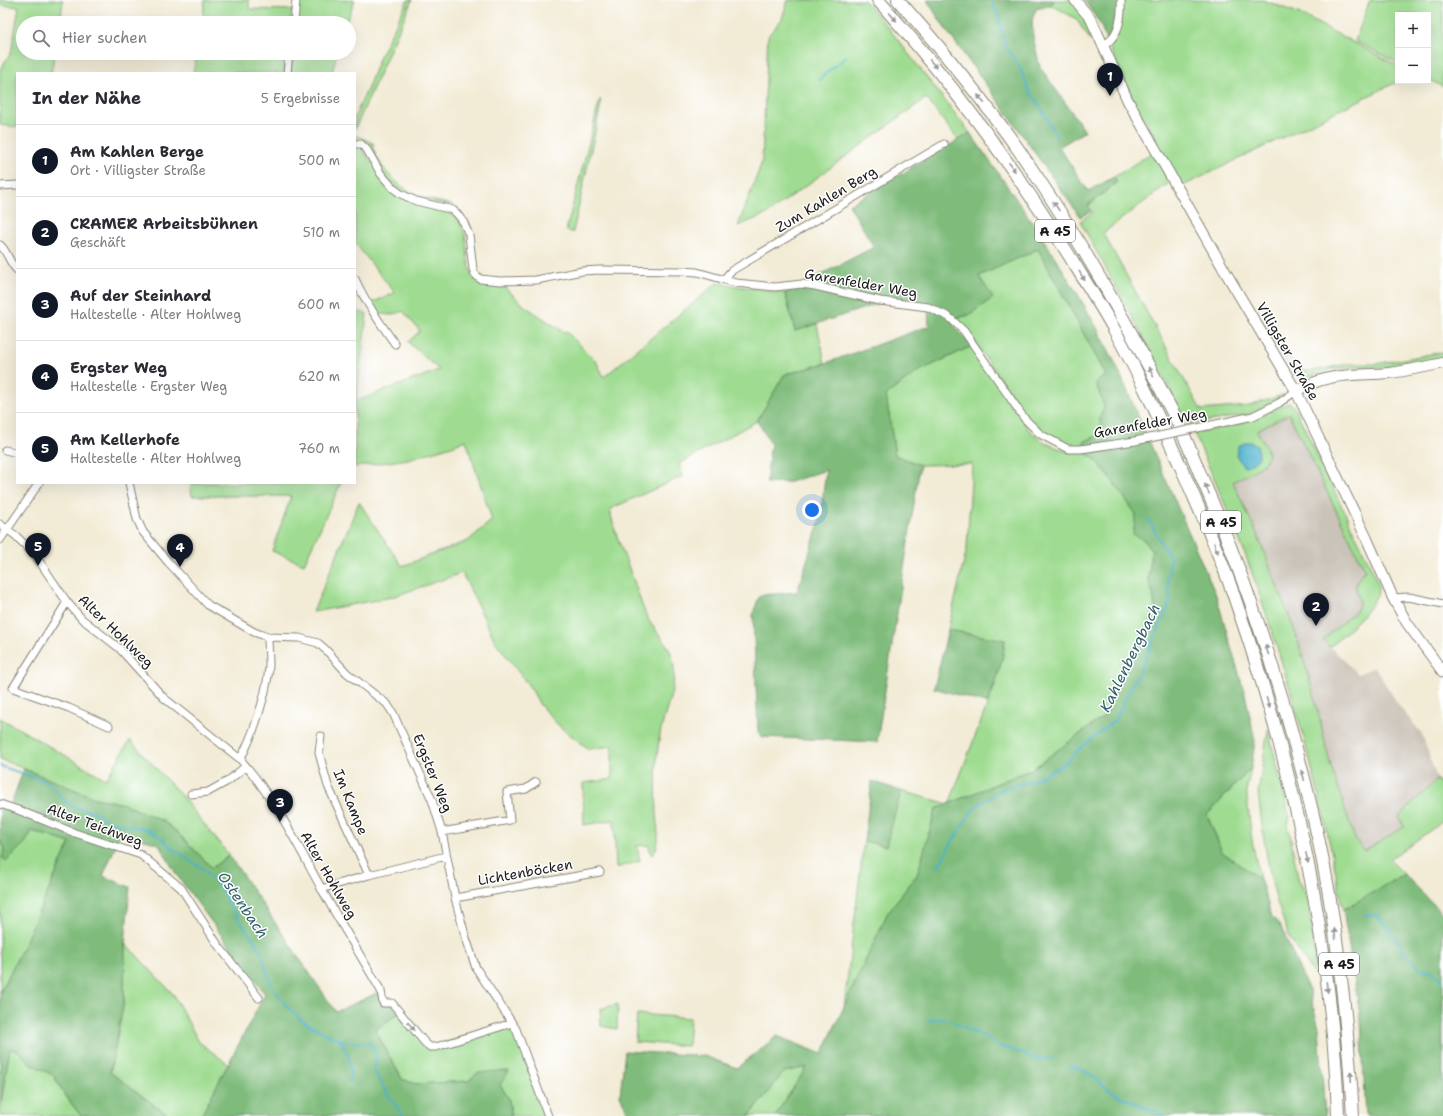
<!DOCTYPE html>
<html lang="de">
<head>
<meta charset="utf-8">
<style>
	:root { --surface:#fff; --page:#f2f2f3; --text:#2b2b33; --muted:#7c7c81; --line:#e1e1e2; --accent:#111827 }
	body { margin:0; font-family:"Shantell Sans",sans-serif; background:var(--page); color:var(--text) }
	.controls { position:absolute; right:12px; top:12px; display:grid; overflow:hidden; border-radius:0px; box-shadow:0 4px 16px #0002 }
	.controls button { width:36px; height:36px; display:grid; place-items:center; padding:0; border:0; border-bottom:1px solid var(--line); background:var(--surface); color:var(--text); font:20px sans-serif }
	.you { position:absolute; left:812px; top:510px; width:14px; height:14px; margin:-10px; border:3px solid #fff; border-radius:50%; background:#1a73e8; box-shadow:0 0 0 6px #1a73e833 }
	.badge { display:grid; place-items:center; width:26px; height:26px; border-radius:50%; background:var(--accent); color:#fff; font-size:13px; font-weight:700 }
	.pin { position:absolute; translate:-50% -33px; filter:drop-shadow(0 1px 2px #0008) }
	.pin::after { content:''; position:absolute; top:21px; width:14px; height:12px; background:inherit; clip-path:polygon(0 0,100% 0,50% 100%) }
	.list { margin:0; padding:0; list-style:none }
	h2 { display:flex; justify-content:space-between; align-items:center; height:52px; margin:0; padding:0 16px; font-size:17px }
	h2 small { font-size:13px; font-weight:400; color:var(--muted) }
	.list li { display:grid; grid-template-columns:26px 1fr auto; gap:12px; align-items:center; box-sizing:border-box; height:72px; padding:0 16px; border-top:1px solid var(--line) }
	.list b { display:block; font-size:15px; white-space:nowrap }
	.list p { margin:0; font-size:13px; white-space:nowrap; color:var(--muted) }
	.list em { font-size:13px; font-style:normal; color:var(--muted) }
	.icon { flex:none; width:22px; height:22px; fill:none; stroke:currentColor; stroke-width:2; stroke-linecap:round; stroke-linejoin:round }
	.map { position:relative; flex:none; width:1443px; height:1116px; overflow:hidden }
	.search { position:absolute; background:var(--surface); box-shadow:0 4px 16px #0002; left:16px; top:16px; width:340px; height:44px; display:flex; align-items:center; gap:10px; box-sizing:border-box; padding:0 14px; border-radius:22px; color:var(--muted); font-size:15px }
	.panel { position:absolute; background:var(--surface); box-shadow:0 4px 16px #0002; left:16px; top:72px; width:340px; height:412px; border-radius:0px }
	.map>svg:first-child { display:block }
	.industrial { fill:#cac3b8 }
	.green { fill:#9fdc91; stroke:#5e7c56 }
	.forest { fill:#7fbc7b; stroke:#4e6c4c }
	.water { fill:#4cb1cb; stroke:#346674 }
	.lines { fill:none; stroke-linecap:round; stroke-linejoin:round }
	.stream { stroke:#4cb1cb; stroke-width:2 }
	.street-casing { stroke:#878478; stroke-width:9 }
	.secondary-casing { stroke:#878478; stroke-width:12 }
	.highway-casing { stroke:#878478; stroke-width:14 }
	.street { stroke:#fff; stroke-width:7 }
	.secondary { stroke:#fff; stroke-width:10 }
	.highway { stroke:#fff; stroke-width:12 }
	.street-bridge-casing { stroke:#878478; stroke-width:9; stroke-linecap:butt }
	.street-bridge { stroke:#fff; stroke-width:7 }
	.oneway { fill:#999 }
	.labels { text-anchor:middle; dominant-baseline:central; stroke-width:3; stroke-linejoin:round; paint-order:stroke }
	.shield { fill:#fff; stroke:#606060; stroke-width:1 }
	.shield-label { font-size:13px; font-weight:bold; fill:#1c1c1c }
	.street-label { font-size:14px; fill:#1c1c1c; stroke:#fff }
	.water-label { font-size:15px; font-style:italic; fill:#325f6b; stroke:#fff }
</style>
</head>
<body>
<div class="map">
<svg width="1443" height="1116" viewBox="0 0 1443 1116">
	<rect width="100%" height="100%" fill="#fff"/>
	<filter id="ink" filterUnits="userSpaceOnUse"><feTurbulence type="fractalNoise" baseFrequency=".025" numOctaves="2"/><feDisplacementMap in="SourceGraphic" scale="8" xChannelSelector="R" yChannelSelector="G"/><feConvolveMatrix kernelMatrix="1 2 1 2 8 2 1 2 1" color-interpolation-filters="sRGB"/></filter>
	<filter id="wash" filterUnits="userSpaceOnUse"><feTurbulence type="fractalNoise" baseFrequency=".012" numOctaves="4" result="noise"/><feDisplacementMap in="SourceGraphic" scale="16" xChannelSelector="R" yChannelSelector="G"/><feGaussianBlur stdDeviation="0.9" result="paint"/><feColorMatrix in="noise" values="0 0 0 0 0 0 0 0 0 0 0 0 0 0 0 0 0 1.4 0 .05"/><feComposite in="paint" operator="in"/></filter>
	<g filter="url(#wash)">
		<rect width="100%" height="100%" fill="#f2ebd5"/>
		<path class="industrial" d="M1289,414L1365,570L1357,580L1355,586L1359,595V605L1357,610L1323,640L1358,674L1375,667L1399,706L1422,734L1437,779L1399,817L1404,826L1364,851L1355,839L1331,767L1314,695L1296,634L1233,481L1250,473L1268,451L1257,430Z"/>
		<path class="green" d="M0,0H63L60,23H23V53H55L51,73H17V127L0,125V69L11,53L19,7L0,5Z
			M205,0H249V9L293,10L290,23H202Z
			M298,0H355L346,23H296Z
			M408,0H412L355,129V116L367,90L380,56Z
			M788,0H864L887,26L970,133L958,140L926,98L767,214L738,226L762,162L768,36L782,19Z
			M1053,0H1069L1083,11L1097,39L1091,41L1076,19L1059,9L1049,6L1052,3Z
			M1123,0H1263L1298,13L1398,66L1399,81L1183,186L1133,99L1111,51L1109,46Z
			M1370,0H1443V87L1428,79V15H1398V63L1355,41Z
			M197,53H286L285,73H193Z
			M291,53H337L332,73H289Z
			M600,99L601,104L573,232L566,231Z
			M355,135L373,143C374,164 399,188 417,195C429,200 441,202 453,205L451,206L421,200L407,195L387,180L372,154L355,142Z
			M355,146H360L391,188L445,210C478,227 459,257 476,281C484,286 494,281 502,285L526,307L564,332L566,331L596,361L604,377L717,283L785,293L795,331L817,324L825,363L784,375L757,421L679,464L683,476L610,509C613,531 627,562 635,584C639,596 643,610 649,621C657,633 670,645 673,660C678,690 663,712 659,740C654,774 657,807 658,841L656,849L652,855L648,845L637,846L640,861L616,868L614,820L584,825L583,783L612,779V746L589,749L560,727L540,705L532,690L495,641L462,573L392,597L313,612L359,502L402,566L468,541L492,520L466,440L452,446L408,459L355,467V311L367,314L356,401L439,370L408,342L420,331L403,311L392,315L379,314L371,303L395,293L355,243Z
			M1153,152L1169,183L1103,233L1201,410L1249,406L1285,394V395L1251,414L1188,425L1142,335L1080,221L1092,213L1088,206L1117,182L1114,177Z
			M1038,249L1106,375L1096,383L1104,406L1100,419L1101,431L1094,437L1084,442V446L1072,445L1059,442L1036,427L1023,412L963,325L956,318L969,315L979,276Z
			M1257,314L1297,367L1304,371H1311L1348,364H1376L1443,352V357L1414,363L1386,367L1332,369L1304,378H1300L1294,374Z
			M972,346L1011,403V406L1014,409L1029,430L1038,438L1050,445L1069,452H1084L1096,460L1109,476L1136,514L1134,534L1145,541L1152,551L1148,580L1153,593L1155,607L1153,617L1124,670L1106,715L1032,769L936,809L917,875L888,912L844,1007L864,841L886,845L901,791L949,804L995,685L1002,660L1005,640L948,630L967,548L972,464L920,465L895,455L886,395L917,372Z
			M1290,402L1296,410L1376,578C1377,581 1379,585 1379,587C1379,604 1342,636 1330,647L1323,640L1357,610C1363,597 1354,593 1356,584C1357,579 1362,574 1365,570L1289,414L1257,430C1260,437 1265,443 1267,450C1273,466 1243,475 1233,482L1257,534L1296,634L1314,695L1331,767L1355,839L1364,851L1404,827L1399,817L1437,779L1443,787V821L1390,860L1404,874L1343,910C1322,795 1291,683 1252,573C1235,526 1214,479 1194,433L1236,425L1258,417Z
			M190,483H341L304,564L272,551L291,496H192Z
			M0,718L106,779L130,740L179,793L229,855L212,868L177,832L163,821L124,804L95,798L0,759Z
			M1268,729L1290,818L1288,824L1298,878L1308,899L1318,975L1315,976L1289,937L1276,899L1270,873L1263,834L1258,793Z
			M1251,768L1247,787V798L1252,841L1260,879L1222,852L1207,815Z
			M32,831L70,842L25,943L0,993V840L5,848L25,843Z
			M125,943L173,994L199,1042L228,1064L201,1116H169L110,1073L124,1002Z
			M618,1004L617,1029L601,1026L600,1009Z
			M399,1013L430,1047L512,1023L548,1116H511L509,1099L500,1085L509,1071L468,1081L416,1084L402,1079L375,1030Z
			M637,1014L690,1018L688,1046L635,1042Z
			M9,1049L19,1051L30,1063L53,1075L65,1095L81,1116H0V1109Z
			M807,1067L775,1116H749L784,1072Z"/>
		<path class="forest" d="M927,0H1053V3L1049,6L1036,9L1032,20L1033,37L1040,67L1085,131L1059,147L1088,191L1114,177L1117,182L1088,205L1091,211L1080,217L1011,119L944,27Z
			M1084,0H1121L1122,10L1108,43L1099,22Z
			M970,133C1023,208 1077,284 1117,367L1216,595L1246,698L1255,741L1251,768L1207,815L1222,852L1260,879L1272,917L1280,925L1309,991L1319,1028L1325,1116H775L807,1067L784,1072L749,1116H629L620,1095L625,1051L704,1056L737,1068L777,1036L822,1054L888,912L917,875L936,809L1032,769L1106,715L1124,670L1153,617L1155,607L1153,593L1148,580L1152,551L1145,541L1133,534L1136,514L1109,476L1096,460L1084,452V442L1094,437L1101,431L1100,419L1104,406L1096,383L1106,375L1038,249L979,276L993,298L969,315L956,318L952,323L972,346L917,372L886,395L895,455L920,465L877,742L762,737L758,732L753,613L759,597L763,595L797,592L820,520L826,470L790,482L766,483L771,444L757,421L784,375L826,363L929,326L928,305L886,301L795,331L785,293L874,247L849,205Z
			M948,630L1005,640L1002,660L988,704L934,688Z
			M24,769L95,798L124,804L163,821L177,832L212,868L229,855L336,1012L381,991L383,1003H392L399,1013L375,1030L402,1079L416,1084L468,1081L477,1073L497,1071H509L500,1085L509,1099L511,1116H201L265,994L176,874L159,844L121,833L103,876L130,887L125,943L124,1002L110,1072L169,1116H81L65,1095L53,1075L30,1063L19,1051L10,1049L0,1109V993L25,943L70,843L32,831L25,843L7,861L2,858L5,848L0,840V806L9,809Z
			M872,781L901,791L886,846L864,841Z
			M1404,874L1443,914V1116H1366L1361,1020L1343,910Z"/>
		<path class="water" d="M1246,442H1252L1257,445C1262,460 1258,461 1244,467L1236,455L1238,446Z"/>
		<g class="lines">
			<path class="stream" d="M991,0L998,15L1005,45L1020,68L1030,93L1040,106L1057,139
				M267,60L278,58L284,53
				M819,80C827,71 837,65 846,56
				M0,766L48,782L56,790L63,799L72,807L95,812L109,821L149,830L163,839L173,849L203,869L218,884L228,903L261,951L271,984L285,1004L302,1021L330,1036L341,1040L370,1044L374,1049L376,1055V1061L374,1067L375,1072L388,1095L403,1116
				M937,868L954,839L974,808L1004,788L1032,781L1063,765L1078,750L1115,720L1139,672L1170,602L1168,581L1170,558L1148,519
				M1364,915H1377L1391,932L1401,945L1402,950L1410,959L1417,965L1419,968L1432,971L1443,981
				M927,1021L941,1018L951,1020L961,1026L984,1036L998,1046L1019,1052L1033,1058L1053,1059
				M339,1040C349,1051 352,1068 349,1083
				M1069,1066C1092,1069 1097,1084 1116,1094C1132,1102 1148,1108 1164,1116"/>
		</g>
	</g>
	<g filter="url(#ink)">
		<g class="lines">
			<defs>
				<path id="street" d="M294,23L296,0
					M1103,46C1120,36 1122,17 1121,0
					M287,73L289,53
					M355,144H361L367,150L381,174L393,188L401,194L416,201L453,210L458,215L464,223L469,235L473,269L475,274L480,279L500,281L536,280L582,271L600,270L683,271L697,272L736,283L775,287L802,284L815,286L880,301L928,307L949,317L964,331L1024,418L1040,434L1068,449H1081L1135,441
					M0,186L17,185
					M0,245C8,252 9,263 17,270
					M355,279C366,303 380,323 395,344
					M724,279L731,271L944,144
					M1212,425L1253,416L1279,403L1296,391
					M5,450L17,453
					M129,483L137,519L143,532L168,562L208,605L254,632L268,637L299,638L318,643L326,650L347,673L387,704L393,713L432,800L442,832L455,898L465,935L476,968L516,1029L548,1116
					M0,524L16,536L35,555L67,602L82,619L119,648L164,698L240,759C273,796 296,842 320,886C339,921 361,956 381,991L383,1003H392L425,1043L430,1047H436L512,1023
					M0,540L39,483
					M1393,598L1409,597L1443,604
					M67,602L13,688L69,708L109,726
					M321,736L319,753L328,786L369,875
					M240,759C253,738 268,689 269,665C269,656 268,646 268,637
					M191,794L208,792L228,781L246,766
					M0,804L18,810L75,833L141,855L181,888L218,945L259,998
					M442,832L510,820L507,792L526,789L536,782
					M321,889L369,875L446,856
					M455,898L600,872"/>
				<path id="secondary" d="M1075,0L1091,19L1128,101L1226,273L1296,391L1367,539L1393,598L1407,623L1443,672
					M1296,391C1330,372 1352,376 1389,373C1407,371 1425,367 1443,363"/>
				<path id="highway" d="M878,0C954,85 1021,176 1080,273C1092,292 1104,311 1115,331C1141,378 1163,427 1185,476C1203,518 1222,559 1236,602C1293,767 1332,941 1338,1116
					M898,0C941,48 981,97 1018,149C1078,235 1130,327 1177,421C1187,441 1195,462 1204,483C1250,589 1285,698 1312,811C1336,910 1347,1014 1353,1116"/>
			</defs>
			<use href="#street" class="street-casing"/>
			<use href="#secondary" class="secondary-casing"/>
			<use href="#highway" class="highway-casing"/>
			<use href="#street" class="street"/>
			<use href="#secondary" class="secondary"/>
			<use href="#highway" class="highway"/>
			<defs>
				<path id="street-bridge" d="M1135,441L1212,425"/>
			</defs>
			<use href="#street-bridge" class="street-bridge-casing"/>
			<use href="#street-bridge" class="street-bridge"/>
		</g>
		<defs><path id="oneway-solid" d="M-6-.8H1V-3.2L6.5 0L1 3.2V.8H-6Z"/></defs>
		<g class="oneway">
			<use href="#oneway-solid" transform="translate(893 17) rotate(48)"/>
			<use href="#oneway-solid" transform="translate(933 64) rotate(52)"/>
			<use href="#oneway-solid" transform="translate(981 99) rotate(-128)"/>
			<use href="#oneway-solid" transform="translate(1012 167) rotate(55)"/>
			<use href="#oneway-solid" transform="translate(1056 206) rotate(-124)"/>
			<use href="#oneway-solid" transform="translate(1082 276) rotate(59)"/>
			<use href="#oneway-solid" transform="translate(1151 372) rotate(-118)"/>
			<use href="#oneway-solid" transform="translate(1207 489) rotate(-113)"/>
			<use href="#oneway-solid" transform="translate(1216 548) rotate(68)"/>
			<use href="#oneway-solid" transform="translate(1267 650) rotate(-107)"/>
			<use href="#oneway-solid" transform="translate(1268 703) rotate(73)"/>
			<use href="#oneway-solid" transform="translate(1303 775) rotate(-104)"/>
			<use href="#oneway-solid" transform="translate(1307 858) rotate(78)"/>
			<use href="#oneway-solid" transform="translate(1335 934) rotate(-98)"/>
			<use href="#oneway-solid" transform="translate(1327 987) rotate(82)"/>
			<use href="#oneway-solid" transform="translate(411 1026) rotate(50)"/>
			<use href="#oneway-solid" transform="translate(1351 1077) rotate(-93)"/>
		</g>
	</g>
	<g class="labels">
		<g class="shield">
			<rect x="1035" y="220" width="40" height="22" rx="3"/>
			<rect x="1201" y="511" width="40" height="22" rx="3"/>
			<rect x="1319" y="953" width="40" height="22" rx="3"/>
		</g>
		<g class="shield-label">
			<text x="1055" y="231">A 45</text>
			<text x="1221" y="522">A 45</text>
			<text x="1339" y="964">A 45</text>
		</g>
		<g class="street-label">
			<text transform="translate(826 199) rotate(-31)">Zum Kahlen Berg</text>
			<text transform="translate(861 283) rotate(10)">Garenfelder Weg</text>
			<text transform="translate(1288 351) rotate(60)">Villigster Straße</text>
			<text transform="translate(1150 423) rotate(-10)">Garenfelder Weg</text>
			<text transform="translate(116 631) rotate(44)">Alter Hohlweg</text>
			<text transform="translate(433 773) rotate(68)">Ergster Weg</text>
			<text transform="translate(351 802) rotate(68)">Im Kampe</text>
			<text transform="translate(95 825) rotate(20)">Alter Teichweg</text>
			<text transform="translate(525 872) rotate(-10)">Lichtenböcken</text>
			<text transform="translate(329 875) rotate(60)">Alter Hohlweg</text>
		</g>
		<g class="water-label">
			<text transform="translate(1130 658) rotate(-64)">Kahlenbergbach</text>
			<text transform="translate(243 905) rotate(56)">Ostenbach</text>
		</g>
	</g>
</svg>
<div class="controls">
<button>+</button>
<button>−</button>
</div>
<div class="you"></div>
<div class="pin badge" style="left:1110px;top:96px">1</div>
<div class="pin badge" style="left:1316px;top:626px">2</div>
<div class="pin badge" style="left:280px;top:822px">3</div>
<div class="pin badge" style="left:180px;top:567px">4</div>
<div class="pin badge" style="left:38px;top:566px">5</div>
<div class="search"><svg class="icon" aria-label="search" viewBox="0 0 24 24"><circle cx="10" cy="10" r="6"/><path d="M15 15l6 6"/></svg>Hier suchen</div>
<section class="panel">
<h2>In der Nähe<small>5 Ergebnisse</small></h2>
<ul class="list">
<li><span class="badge">1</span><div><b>Am Kahlen Berge</b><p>Ort · Villigster Straße</p></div><em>500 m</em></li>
<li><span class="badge">2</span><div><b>CRAMER Arbeitsbühnen</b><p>Geschäft</p></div><em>510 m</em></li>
<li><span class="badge">3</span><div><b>Auf der Steinhard</b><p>Haltestelle · Alter Hohlweg</p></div><em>600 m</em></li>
<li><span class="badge">4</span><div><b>Ergster Weg</b><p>Haltestelle · Ergster Weg</p></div><em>620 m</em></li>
<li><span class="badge">5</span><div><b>Am Kellerhofe</b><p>Haltestelle · Alter Hohlweg</p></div><em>760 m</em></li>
</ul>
</section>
</div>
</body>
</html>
